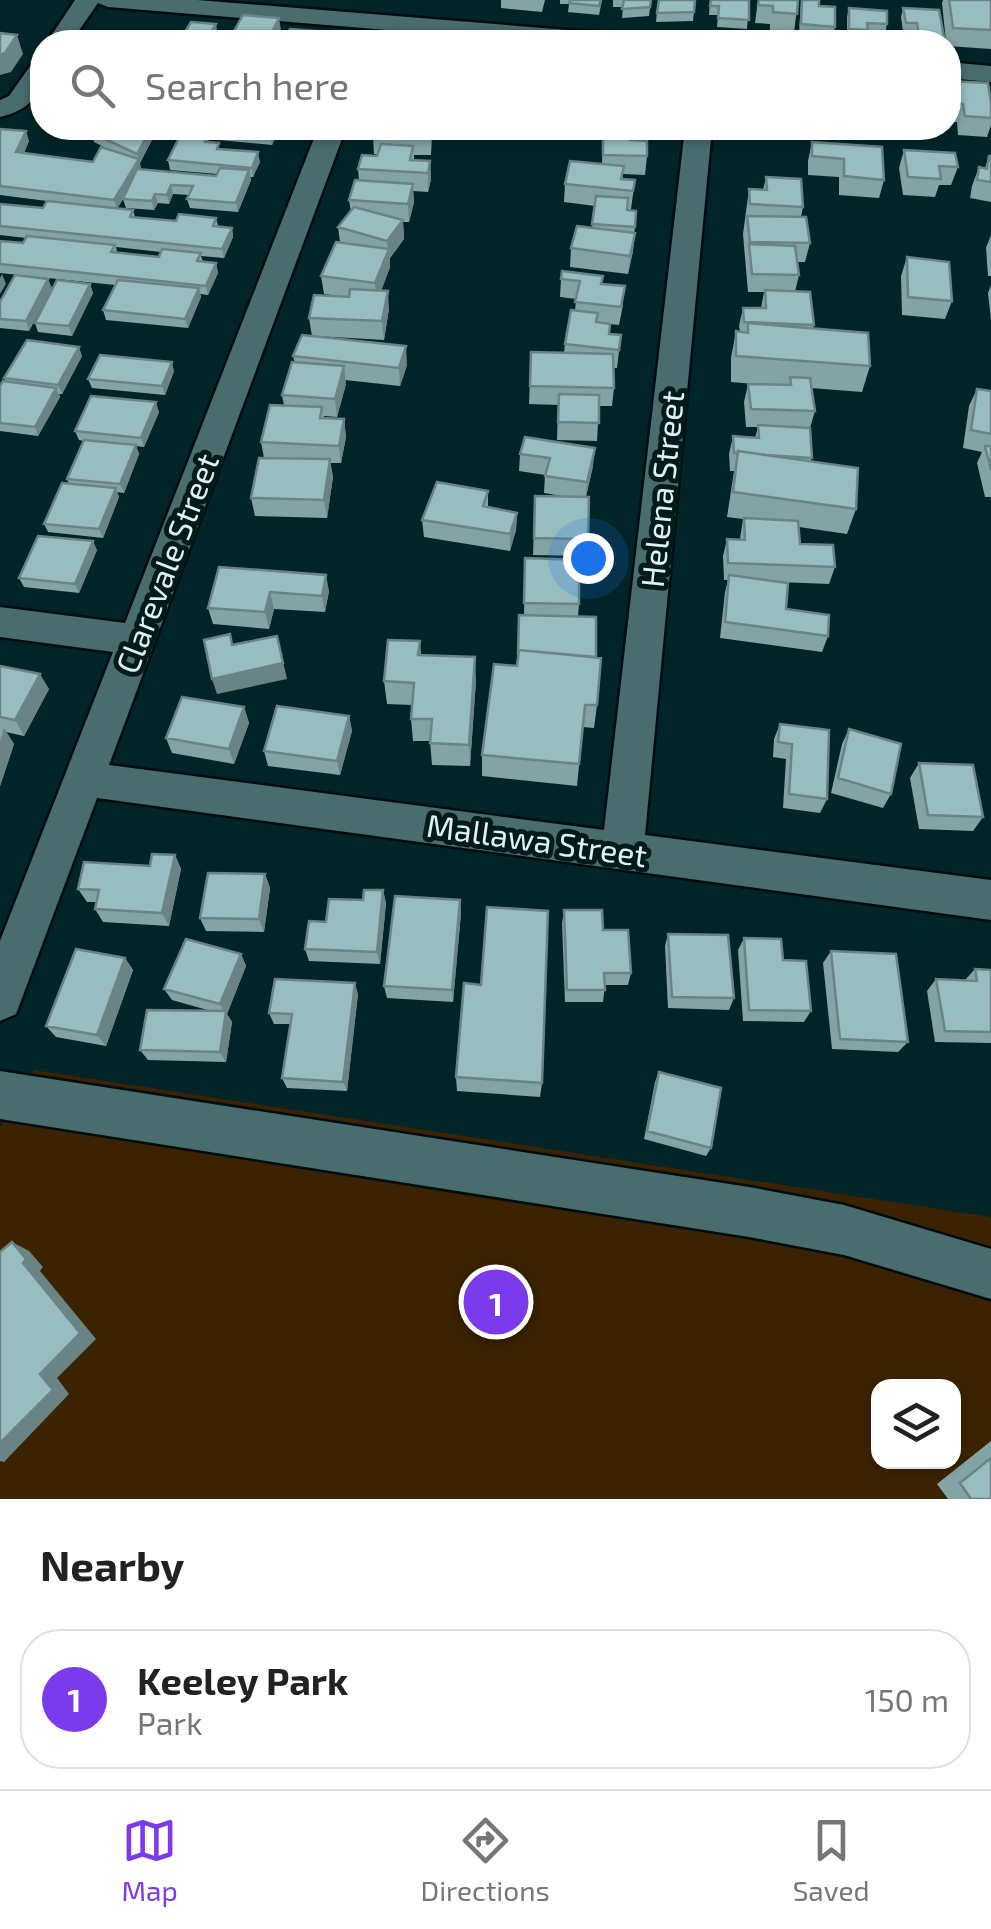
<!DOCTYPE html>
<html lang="en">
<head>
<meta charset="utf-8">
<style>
	:root { --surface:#fff; --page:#f6f6f6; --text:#222; --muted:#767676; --line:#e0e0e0; --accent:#7c3aed }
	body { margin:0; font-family:"Exo 2",sans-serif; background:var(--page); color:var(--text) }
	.controls { position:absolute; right:30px; bottom:30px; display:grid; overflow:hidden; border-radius:20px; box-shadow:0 2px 8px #0004 }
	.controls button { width:90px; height:90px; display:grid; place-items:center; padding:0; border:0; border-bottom:2px solid var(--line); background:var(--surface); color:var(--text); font:50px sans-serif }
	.you { position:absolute; left:588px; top:558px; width:35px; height:35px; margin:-25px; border:8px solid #fff; border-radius:50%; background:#1a73e8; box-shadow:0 0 0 15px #1a73e833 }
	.badge { display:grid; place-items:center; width:65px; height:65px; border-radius:50%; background:var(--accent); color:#fff; font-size:32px; font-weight:700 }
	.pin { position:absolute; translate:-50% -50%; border:5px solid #fff; box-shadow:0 2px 10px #0006 }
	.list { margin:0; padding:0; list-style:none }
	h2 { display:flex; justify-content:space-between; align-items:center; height:130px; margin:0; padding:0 40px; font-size:42px }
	h2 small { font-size:32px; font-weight:400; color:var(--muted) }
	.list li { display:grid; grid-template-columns:65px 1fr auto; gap:30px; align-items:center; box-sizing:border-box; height:140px; margin:0 20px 20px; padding:0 20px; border:2px solid var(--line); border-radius:40px }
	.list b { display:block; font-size:38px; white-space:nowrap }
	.list p { margin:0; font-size:32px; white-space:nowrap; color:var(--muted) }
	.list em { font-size:32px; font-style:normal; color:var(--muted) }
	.icon { flex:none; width:55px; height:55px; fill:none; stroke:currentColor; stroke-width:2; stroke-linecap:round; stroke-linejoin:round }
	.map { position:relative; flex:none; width:991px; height:1499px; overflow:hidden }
	.search { position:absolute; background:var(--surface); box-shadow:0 2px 8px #0004; left:30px; right:30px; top:30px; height:110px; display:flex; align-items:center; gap:25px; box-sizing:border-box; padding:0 35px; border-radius:40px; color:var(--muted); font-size:38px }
	.sheet { height:290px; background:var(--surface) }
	nav { display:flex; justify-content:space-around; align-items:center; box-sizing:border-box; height:140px; border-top:2px solid var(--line); background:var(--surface); font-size:28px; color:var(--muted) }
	nav a { display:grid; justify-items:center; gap:5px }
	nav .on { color:var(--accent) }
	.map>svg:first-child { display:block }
	.green { fill:#3b2301; fill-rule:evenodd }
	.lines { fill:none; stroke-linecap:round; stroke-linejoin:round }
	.minor-casing { stroke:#000c0f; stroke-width:5 }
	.minor { fill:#496c6f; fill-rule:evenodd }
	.wall { fill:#83a3a5; fill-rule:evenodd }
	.shaded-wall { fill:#6a8486 }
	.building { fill:#98bdc0; stroke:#6a8486; stroke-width:2.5 }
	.labels { text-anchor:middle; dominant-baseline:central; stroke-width:10; stroke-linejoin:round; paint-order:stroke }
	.street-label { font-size:32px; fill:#def1f3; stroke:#011a1c }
</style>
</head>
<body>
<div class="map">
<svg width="991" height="1499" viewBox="0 0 991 1499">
	<rect width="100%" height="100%" fill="#012428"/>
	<path class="green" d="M34,1070L991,1217V1499H0V1128ZM878,1386H954V1462H878Z"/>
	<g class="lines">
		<defs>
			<path id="minor" d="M75,0H197L617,34L630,42H532L108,7L98,3L71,42H47Z
				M42,59C44,92 33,109 0,117V100L9,96L33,62Z
				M948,62L991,66V82L948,78Z
				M318,128H346L109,765L604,830L685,128H712L645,835L991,880V920L97,798L16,1014L0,1021V941L113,652L0,637V607L125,623Z
				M0,1071L749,1187L844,1205L991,1249V1299L844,1255L749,1237L0,1119Z"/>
		</defs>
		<use href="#minor" class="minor-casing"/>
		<use href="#minor" class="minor"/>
	</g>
	<path class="wall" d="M501,0H545L542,12L501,8Z
		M560,0H602L599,15L568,12L569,4H560Z
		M613,0H651L649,16L622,18L623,7H613Z
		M658,0H695L693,21L656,22Z
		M710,0H749L747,29L717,27L718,15H709Z
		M758,0H798L794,33L770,31V24L755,23Z
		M801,0H819V6L835,27L833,36L799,33Z
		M943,0H991V49L948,46V42H946L942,3Z
		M849,8L887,24L885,34L867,33L865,39L847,38V17Z
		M903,8L944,37L942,42H916L914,33L903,32L901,17Z
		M949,81L991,103V125L987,137L958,135L957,122H948Z
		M158,128L140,163V170L216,176L217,174L170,170L168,160L195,136L194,128H280L272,145L208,139L209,142L221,149L260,162L253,177H250L251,180L238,212L190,208L187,199L189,195L173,194L169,204L158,203L154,210L126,208L123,199L117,209L133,210L135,217L176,221L216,218L218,226L232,228L233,237L224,258L201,256L203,262L216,263L218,273L208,295L200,294L201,297L188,328L106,320L103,310L115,285L0,273V241L23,243L26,238L0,235V204L43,208L86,206L0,195V129L29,141L24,153L93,162L112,151L94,142L92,133ZM116,247L161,252L159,257L117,252Z
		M890,128H913L909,139L891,138Z
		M603,132L630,140L647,156L645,175L623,174V179L635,180L631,209L627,210L636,211L633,251L628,274L570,267L571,248L592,228L595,206L564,202L565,184L602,164Z
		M373,136H432L431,155H414V160L430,161L431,179L428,192L413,191L414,202L409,222H403L404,239L390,258V267L381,291L389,309L384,340L316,336L407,365L400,386L345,380L346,384L337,417L324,416V418L344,419L346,437L341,463H330L333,477L327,518L255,516L251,498L264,458L261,442L284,405L282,395L295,363L293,356L312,336L309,318L338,296L324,294L321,276L340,242L338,227L351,212L349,200L359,181L358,169L377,156L378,154H374Z
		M812,142L884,180L879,198L839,195V177L808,175V161Z
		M904,150L958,167L951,185H939L935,197L903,195L899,168Z
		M989,156H991V202L970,198L972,186L979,167L985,168Z
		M766,177L803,207L801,217L810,243L805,262H797L799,275L795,292L814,325L813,328L870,366L862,392L811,388L815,411L810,428L811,461L856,509L847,534L799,527L800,544L835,567L829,584L779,582L786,609L828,636L822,652L720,638L725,592L728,580H724L723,556L727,539H740L743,519L727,517L734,471H730L729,454L733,436L755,438L758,427H746L744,402L748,384L766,385L731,382V358L736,331L740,332L739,326L743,308H761L764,292H748L743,234L749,189L763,190Z
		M991,235V276H988L986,248Z
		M907,257L952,301L945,319L902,315L901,276Z
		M603,276L602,284L623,305L619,325L610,324L609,334L621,335L617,368H614V388L612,406H599L597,441L557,440L558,405L529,404L531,352H564L565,344L575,311L576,299L560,297L561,279Z
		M90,284L93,293L72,336L38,332L35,323Z
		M991,285V320L988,293Z
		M52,288L29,331L0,328V302Z
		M82,356L62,394H59L60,397L38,436L0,431V386L6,381L4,378Z
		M174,371L165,395L92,388L88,379Z
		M977,389L991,391V497H985L977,463L982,452L963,448L969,406Z
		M159,412L144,447L136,446L139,454L124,493L117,492L119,497L103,538L48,532L44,524L69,484L67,479L84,441L79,440L75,431Z
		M520,454L593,466L586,497L588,539L587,556L533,555L535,496L567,497L544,493L545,475L519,471Z
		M488,491V507L517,513L516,530L510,551L424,537L422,520Z
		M97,550L79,593L24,587L19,578Z
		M525,558L579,604L578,617L597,705L594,728L583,727L577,786L482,776V755L517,666L519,615H524Z
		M219,567L329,591L325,612L274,609L269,629L213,624L208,608Z
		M420,641L421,655L476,680L470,766L432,765L430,741H413L411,719L412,705L387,704L384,681Z
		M0,666L49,689L24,736L6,732L14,744L0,786Z
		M244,707L249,723L234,764L172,753L166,738Z
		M349,716L352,731L340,775L268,766L264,751Z
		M780,724L827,799L820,813L783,808L786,759L773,757L774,739Z
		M849,729L891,794L883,808L831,793L842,744Z
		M919,763L983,817L973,831L919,829L910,778Z
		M175,855L181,869L169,926L103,922L95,909L96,902H87L78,889L150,866Z
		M265,874L270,888L264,932L206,931L200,918Z
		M383,890L386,903L380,964L309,961L305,949L326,922Z
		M460,900L461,913L453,1002L387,998L384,986Z
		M564,910L603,930L631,973L628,985H605L603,1002H565L562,923Z
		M668,934L734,998L729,1010L668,1008L665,946Z
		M744,938L783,960L811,1011L804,1022L743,1021L738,950Z
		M831,951L908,1042L898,1052L832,1049L823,963Z
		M241,954L246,966L227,1014L232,1022L226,1062L148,1060L140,1050L211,1011L172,1000L164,989Z
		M125,958L133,970L106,1046L56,1037L46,1026Z
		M975,969L991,970V1043L935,1042L927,991L936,979L965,980Z
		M358,994L347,1091L287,1088L282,1078L291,1024H274L269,1013Z
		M659,1072L711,1148L706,1156L644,1139L655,1082Z
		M456,1077L542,1083L540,1097L457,1091Z
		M991,1441V1499H948L937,1484Z"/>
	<path class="shaded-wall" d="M279,18L282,36L279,42H267Z
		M216,24L218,34L212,42L207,39Z
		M17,35L23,54L11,72L0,75V55Z
		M151,128H158L140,163L141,168L117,209L114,200L139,159L137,154Z
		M274,128H280L272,145L270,136Z
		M26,131L29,141L20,161L16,152Z
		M258,152L260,162L253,177L252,168Z
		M430,161L431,179L428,192V173Z
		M249,170L251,180L238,212L236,203Z
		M413,184L414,202L409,222L408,204Z
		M171,185L173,194L169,204L167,195Z
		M155,194L158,203L154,210L152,201Z
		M403,220L404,239L390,258V267L377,302L375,283L388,251L387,241Z
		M232,228L233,237L224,258L222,249Z
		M635,233L633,251L628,274L630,256Z
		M216,263L218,273L208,295L206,286Z
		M2,274L6,284L0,294V278Z
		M48,279L52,288L29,331L26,321Z
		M90,284L93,293L72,336L69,326Z
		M199,288L201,297L188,328L185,319Z
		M388,291L389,309L384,340L382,321Z
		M406,346L407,365L400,386L399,368Z
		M79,347L82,356L62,394L58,385Z
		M172,362L174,371L165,395L162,386Z
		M344,366L346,384L337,417L335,399Z
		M56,388L60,397L38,436L35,427Z
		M156,402L159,412L144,447L141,438Z
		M344,419L346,437L341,463L339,446Z
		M136,445L139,454L124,493L120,484Z
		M595,448L593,466L585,500L587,482Z
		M330,459L333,477L327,518L324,500Z
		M116,488L119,497L103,538L99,529Z
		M517,513L516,530L510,551V534Z
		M93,541L97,550L79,593L75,584Z
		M326,575L329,591L325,612L322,596Z
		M270,592L274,609L269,629L265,612Z
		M277,636L287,679L217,694L212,679Z
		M475,657L476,680L470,766L469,745Z
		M40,674L49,689L24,736L15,720Z
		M244,707L249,723L234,764L229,749Z
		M349,716L352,731L340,775L337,761Z
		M4,728L14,744L0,786V741Z
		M175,855L181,869L169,926L162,913Z
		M265,874L270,888L264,932L259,919Z
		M383,890L386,903L380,964L377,952Z
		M460,900L461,913L453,1002L452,990Z
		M241,954L246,966L227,1014L232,1022L226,1062L220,1052L225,1013L220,1004Z
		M125,958L133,970L106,1046L97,1035Z
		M355,983L358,994L347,1091L343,1082Z
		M12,1242L29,1251L43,1267L40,1271L96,1339L57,1378L69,1394L4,1462L0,1461V1443L40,1374L23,1263Z"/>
	<path class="building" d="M570,0H601L599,6L569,3Z
		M624,0H651L650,7L622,9Z
		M659,0H695L694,12L657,13Z
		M711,0H749V20L718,18L719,6H710Z
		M759,0H798L797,14L773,12V6L758,5Z
		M802,0H819V6L835,7V27L801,24Z
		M949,0H991V30L953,28Z
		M849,8L887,11V24L867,23L868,30L849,29Z
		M903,8L939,10L944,37L919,36L917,23H906Z
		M243,15L279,18L267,42H228Z
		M191,22L216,24L207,39L222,40L221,42H179Z
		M290,29L317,31L313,42H282Z
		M0,33L17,35L5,53L0,55Z
		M381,38L427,40L426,42H380Z
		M448,38L466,40L465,42H446Z
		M949,81L988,83L991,103V118L965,116L963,104L953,103Z
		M94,128H151L137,154L92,133Z
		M194,128H274L270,136Z
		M374,128H431L430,137L373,136Z
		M0,129L26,131L16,152L93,162L101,147L139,159L114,200L0,186Z
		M603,132L630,133V140L647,141V156L603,155Z
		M181,134L208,137L205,142L219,143L217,149L258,152L252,168L168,160Z
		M812,142L882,147L884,180L844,176V159L812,156Z
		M381,144L413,146L410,160L430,161L428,173L358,169L362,155L377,156Z
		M904,150L955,153L958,167L939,166L941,179L908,177Z
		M989,156H991V182L977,180L979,167L987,169Z
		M570,161L624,166L621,179L635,180L633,191L565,184Z
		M220,168L249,170L236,203L187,199L193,186L171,185L167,195L155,194L152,201L123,199L137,169L216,176Z
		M766,177L801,179L803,207L750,204L749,189L767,190Z
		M355,180L413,184L408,204L349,200Z
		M596,196L628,198L627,210L636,211L635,227L592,224Z
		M47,201L133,210L130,217L176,221L179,214L216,218L213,226L232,228L222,249L0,226V204L43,208Z
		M354,207L403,220L387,241L338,227Z
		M747,216L806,217L810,243L750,242Z
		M577,226L635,233L630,256L571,248Z
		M27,236L115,245L111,252L159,257L162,249L201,253L197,261L216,263L206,286L0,264V241L23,243Z
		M336,242L389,249L375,283L321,276Z
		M749,244L795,246L799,275L752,274Z
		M907,257L949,262L952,301L908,297Z
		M562,271L603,276L601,284L625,286L621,307L575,302L580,281L561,279Z
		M15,275L48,279L26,321L0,319V302Z
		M57,280L90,284L69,326L35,323Z
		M118,280L199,288L185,319L103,310Z
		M350,289L388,291L382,321L309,318L314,295L349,297Z
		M765,290L810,292L814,325L744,322L743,308H766Z
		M571,310L598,313L596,322L610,324L609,334L621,335L619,350L565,344Z
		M748,323L868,333L870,366L736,356V331L748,333Z
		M302,335L406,346L399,368L293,356Z
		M27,340L79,347L58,385L4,378Z
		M531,352L613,354L614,388L530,386Z
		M100,355L172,362L162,386L88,379Z
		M292,362L344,366L335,399L282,395Z
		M790,377L810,378L815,411L751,409L748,384L791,385Z
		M3,381L56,388L35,427L0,423V386Z
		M977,389L991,391V434L971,430Z
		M559,394L599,395V423L558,422Z
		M91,396L156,402L141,438L75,431Z
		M270,405L322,407L320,418L344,419L339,446L261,442Z
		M758,425L810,428L812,458L766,455L738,451V453H734L733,436L759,438Z
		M525,437L595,448L587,482L545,476L550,458L520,454Z
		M84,440L136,445L120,484L67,479Z
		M985,446H991V470Z
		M738,451L858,468L856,509L733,492Z
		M259,458L330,459L324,500L251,498Z
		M437,482L488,491L483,506L517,513L510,534L422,520Z
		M62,483L116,488L99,529L44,524Z
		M535,496L589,497L588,539L534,538Z
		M744,518L798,521L800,544L833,545L835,567L728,563L727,539L745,540Z
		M38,536L93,541L75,584L19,578Z
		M525,558L579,560V604L524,603Z
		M219,567L326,575L322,596L270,592L265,612L208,608Z
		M729,575L788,583L786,609L829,615L828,636L725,622Z
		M519,615L596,617V657L519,650L518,655Z
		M230,634L232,645L277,636L283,663L212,679L204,640Z
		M388,640L420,641L418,655L475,657L469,745L430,743L432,719H411L414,683L384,681Z
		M519,650L601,658L597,705H585L579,764L482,755L494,664L517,666Z
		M0,666L40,674L15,720L0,717Z
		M182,697L244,707L229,749L166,738Z
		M277,706L349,716L337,761L264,751Z
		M780,724L829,730L827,799L789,794L792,744L778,742Z
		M849,729L901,744L891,794L838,778Z
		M919,763L973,765L983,817L928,815Z
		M152,854L175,855L162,913L95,909L99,890L78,889L84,862L150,866Z
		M208,873L265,874L259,919L200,918Z
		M364,890H383L377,952L305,949L309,921L326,922L329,899L363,900Z
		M395,896L460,900L452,990L384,986Z
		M487,907L548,911L542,1083L456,1077L464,983L481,985Z
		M564,910H602L603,930H628L631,973H604L605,990H567Z
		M668,934L728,935L734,998L672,997Z
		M744,938L781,939L783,960L806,961L811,1011L749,1010Z
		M186,939L241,954L220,1004L164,989Z
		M76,949L125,958L97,1035L46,1026Z
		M831,951L896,954L908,1042L840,1039Z
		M975,969L991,970V1032L945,1031L936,979L977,981Z
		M275,979L355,983L343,1082L282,1078L292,1014L269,1013Z
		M147,1010L226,1011L220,1052L140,1050Z
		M659,1072L721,1088L711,1148L647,1131Z
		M12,1242L26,1259L23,1263L80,1333L40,1374L53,1390L0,1443V1252Z
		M991,1458V1499H971L960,1483Z"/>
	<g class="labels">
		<g class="street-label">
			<text transform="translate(661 489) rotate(-84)">Helena Street</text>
			<text transform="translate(166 563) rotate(-69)">Clarevale Street</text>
			<text transform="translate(537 839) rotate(8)">Mallawa Street</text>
		</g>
	</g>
</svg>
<div class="controls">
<button><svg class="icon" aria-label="layers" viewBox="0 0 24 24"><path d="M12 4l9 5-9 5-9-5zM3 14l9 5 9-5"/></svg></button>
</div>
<div class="you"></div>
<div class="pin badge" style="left:496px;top:1302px">1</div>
<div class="search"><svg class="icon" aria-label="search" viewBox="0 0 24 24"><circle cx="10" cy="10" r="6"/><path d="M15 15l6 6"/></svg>Search here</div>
</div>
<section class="sheet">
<h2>Nearby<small></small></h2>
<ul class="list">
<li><span class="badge">1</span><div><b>Keeley Park</b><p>Park</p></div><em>150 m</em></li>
</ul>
</section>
<nav>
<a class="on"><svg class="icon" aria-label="map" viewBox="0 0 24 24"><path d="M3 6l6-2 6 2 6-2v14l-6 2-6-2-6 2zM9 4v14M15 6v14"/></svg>Map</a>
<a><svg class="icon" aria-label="directions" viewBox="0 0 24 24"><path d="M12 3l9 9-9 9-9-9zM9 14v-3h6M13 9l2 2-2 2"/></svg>Directions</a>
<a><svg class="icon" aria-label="saved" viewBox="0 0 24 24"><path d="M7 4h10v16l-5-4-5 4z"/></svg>Saved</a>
</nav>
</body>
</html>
